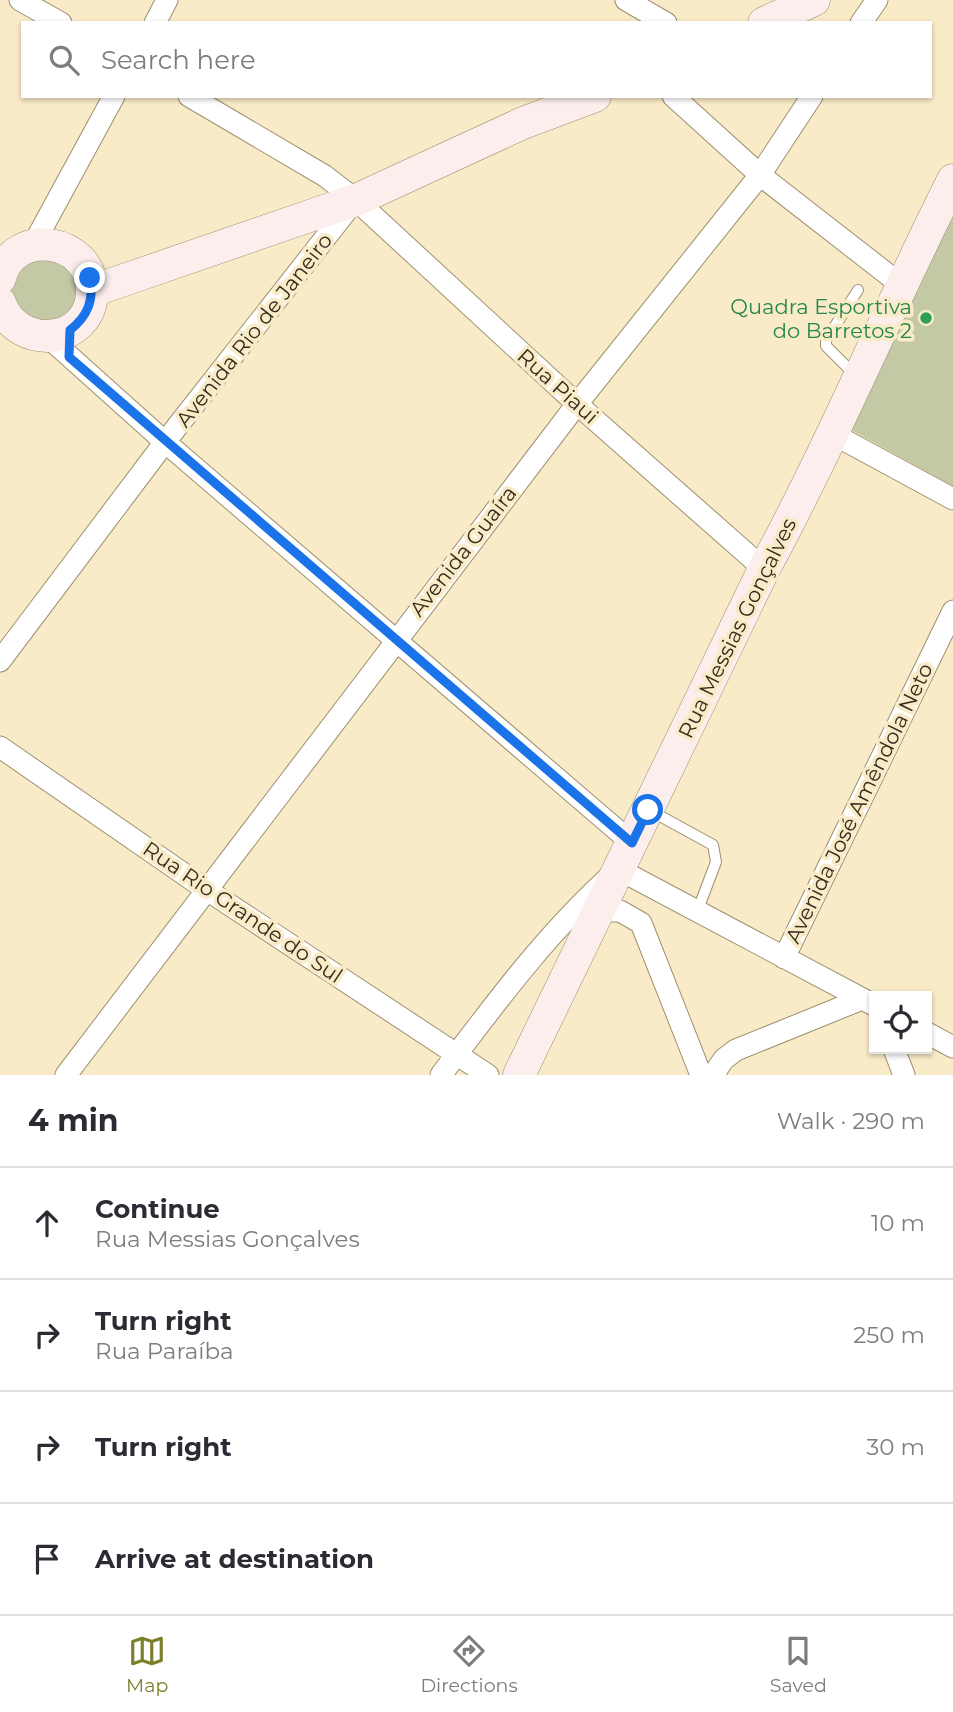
<!DOCTYPE html>
<html lang="en">
<head>
<meta charset="utf-8">
<style>
	:root { --surface:#fff; --page:#f7f7f7; --text:#2b2b33; --muted:#7c7c81; --line:#e1e1e2; --accent:#7d7f28 }
	body { margin:0; font-family:Montserrat,sans-serif; background:var(--page); color:var(--text) }
	.controls { position:absolute; right:21px; bottom:21px; display:grid; overflow:hidden; border-radius:0px; box-shadow:0 2px 5px #0004 }
	.controls button { width:63px; height:63px; display:grid; place-items:center; padding:0; border:0; border-bottom:2px solid var(--line); background:var(--surface); color:var(--text); font:35px sans-serif }
	.stop { position:absolute; width:21px; height:21px; margin:-16px; border:5px solid #1a73e8; border-radius:50%; background:#fff }
	.stop.end { background:#1a73e8; border-color:#fff; box-shadow:0 2px 7px #0008 }
	.list { margin:0; padding:0; list-style:none }
	h2 { display:flex; justify-content:space-between; align-items:center; height:91px; margin:0; padding:0 28px; font-size:30px }
	h2 small { font-size:23px; font-weight:400; color:var(--muted) }
	.list li { display:grid; grid-template-columns:46px 1fr auto; gap:21px; align-items:center; box-sizing:border-box; height:112px; padding:0 28px; border-top:2px solid var(--line) }
	.list b { display:block; font-size:26px; white-space:nowrap }
	.list p { margin:0; font-size:23px; white-space:nowrap; color:var(--muted) }
	.list em { font-size:23px; font-style:normal; color:var(--muted) }
	.icon { flex:none; width:38px; height:38px; fill:none; stroke:currentColor; stroke-width:2; stroke-linecap:round; stroke-linejoin:round }
	.map { position:relative; flex:none; width:953px; height:1075px; overflow:hidden }
	.search { position:absolute; background:var(--surface); box-shadow:0 2px 5px #0004; left:21px; right:21px; top:21px; height:77px; display:flex; align-items:center; gap:18px; box-sizing:border-box; padding:0 24px; border-radius:0px; color:var(--muted); font-size:26px }
	.sheet { height:539px; background:var(--surface) }
	nav { display:flex; justify-content:space-around; align-items:center; box-sizing:border-box; height:98px; border-top:2px solid var(--line); background:var(--surface); font-size:19px; color:var(--muted) }
	nav a { display:grid; justify-items:center; gap:4px }
	nav .on { color:var(--accent) }
	.map>svg:first-child { display:block }
	.green { fill:#c4c9a5 }
	.lines { fill:none; stroke-linecap:round; stroke-linejoin:round }
	.lane-casing { stroke:#9d906f; stroke-width:12 }
	.street-casing { stroke:#9d906f; stroke-width:23 }
	.secondary-casing { stroke:#9d906f; stroke-width:33 }
	.lane { stroke:#fff; stroke-width:10 }
	.street { stroke:#fff; stroke-width:21 }
	.secondary { stroke:#fbeeec; stroke-width:32 }
	.route { stroke:#1a73e8; stroke-width:9 }
	.leisure-dot { fill:#2e9e5b; stroke:#f9ebc7; stroke-width:2.5 }
	.labels { text-anchor:middle; dominant-baseline:central; stroke-width:7; stroke-linejoin:round; paint-order:stroke }
	.leisure-label { font-size:21px; fill:#27864d; stroke:#f9ebc7; text-anchor:end }
	.street-label { font-size:21px; fill:#322c1e; stroke:#f9ebc7 }
</style>
</head>
<body>
<div class="map">
<svg width="953" height="1075" viewBox="0 0 953 1075">
	<rect width="100%" height="100%" fill="#f9ebc7"/>
	<path class="green" d="M953,210V486L844,426Z
		M52,253L81,281L69,319L29,325L6,290L13,269Z"/>
	<g class="lines">
		<defs>
			<path id="lane" d="M856,376L826,346V340L858,290
				M651,811L713,845L716,862L697,912"/>
			<path id="street" d="M20,0L61,23
				M626,0L666,23
				M155,23L167,0
				M861,23L877,0
				M189,96L325,176L356,200L577,404L764,569
				M673,96L760,175L900,284
				M33,245L114,96
				M49,338L165,442L632,843
				M833,434L953,499
				M0,661L165,442L355,200
				M0,747L207,890L488,1075
				M597,911H620L641,923L701,1075
				M784,958L953,611
				M927,1033L953,1047
				M894,1049L904,1075
				M66,1075L577,404L760,175L812,96
				M441,1075C496,1002 550,929 618,869L874,1005
				M713,1075L724,1059L736,1050L862,999"/>
			<path id="secondary" d="M764,23L814,0
				M0,278C13,226 91,238 92,290C93,345 17,352 0,303
				M92,291L356,200L523,123L595,96
				M519,1075L764,569C833,442 888,309 953,180"/>
		</defs>
		<use href="#lane" class="lane-casing"/>
		<use href="#street" class="street-casing"/>
		<use href="#secondary" class="secondary-casing"/>
		<use href="#lane" class="lane"/>
		<use href="#street" class="street"/>
		<use href="#secondary" class="secondary"/>
	</g>
	<g class="lines">
		<path class="route" d="M90,278C94,300 88,316 70,330L69,357L632,843L648,810"/>
	</g>
	<circle class="leisure-dot" cx="926" cy="318" r="7"/>
	<g class="labels">
		<g class="leisure-label">
			<text x="912" y="306">Quadra Esportiva<tspan x="912" dy="24">do Barretos 2</tspan></text>
		</g>
		<g class="street-label">
			<text transform="translate(254 330) rotate(-52)">Avenida Rio de Janeiro</text>
			<text transform="translate(558 386) rotate(42)">Rua Piaui</text>
			<text transform="translate(463 551) rotate(-52)">Avenida Guaíra</text>
			<text transform="translate(737 628) rotate(-64)">Rua Messias Gonçalves</text>
			<text transform="translate(859 803) rotate(-64)">Avenida José Amêndola Neto</text>
			<text transform="translate(243 912) rotate(34)">Rua Rio Grande do Sul</text>
		</g>
	</g>
</svg>
<div class="controls">
<button><svg class="icon" aria-label="locate" viewBox="0 0 24 24"><circle cx="12" cy="12" r="6"/><path d="M12 2v4M12 18v4M2 12h4M18 12h4"/></svg></button>
</div>
<div class="stop" style="left:648px;top:810px"></div>
<div class="stop end" style="left:90px;top:278px"></div>
<div class="search"><svg class="icon" aria-label="search" viewBox="0 0 24 24"><circle cx="10" cy="10" r="6"/><path d="M15 15l6 6"/></svg>Search here</div>
</div>
<section class="sheet">
<h2>4 min<small>Walk · 290 m</small></h2>
<ul class="list">
<li><svg class="icon" aria-label="ahead" viewBox="0 0 24 24"><path d="M12 20V5M6 11l6-6 6 6"/></svg><div><b>Continue</b><p>Rua Messias Gonçalves</p></div><em>10 m</em></li>
<li><svg class="icon" aria-label="right" viewBox="0 0 24 24"><path d="M7 20v-9h11M14 6l5 5-5 5"/></svg><div><b>Turn right</b><p>Rua Paraíba</p></div><em>250 m</em></li>
<li><svg class="icon" aria-label="right" viewBox="0 0 24 24"><path d="M7 20v-9h11M14 6l5 5-5 5"/></svg><div><b>Turn right</b></div><em>30 m</em></li>
<li><svg class="icon" aria-label="arrive" viewBox="0 0 24 24"><path d="M6 21V4h12l-3 4 3 4H6"/></svg><div><b>Arrive at destination</b></div></li>
</ul>
</section>
<nav>
<a class="on"><svg class="icon" aria-label="map" viewBox="0 0 24 24"><path d="M3 6l6-2 6 2 6-2v14l-6 2-6-2-6 2zM9 4v14M15 6v14"/></svg>Map</a>
<a><svg class="icon" aria-label="directions" viewBox="0 0 24 24"><path d="M12 3l9 9-9 9-9-9zM9 14v-3h6M13 9l2 2-2 2"/></svg>Directions</a>
<a><svg class="icon" aria-label="saved" viewBox="0 0 24 24"><path d="M7 4h10v16l-5-4-5 4z"/></svg>Saved</a>
</nav>
</body>
</html>
